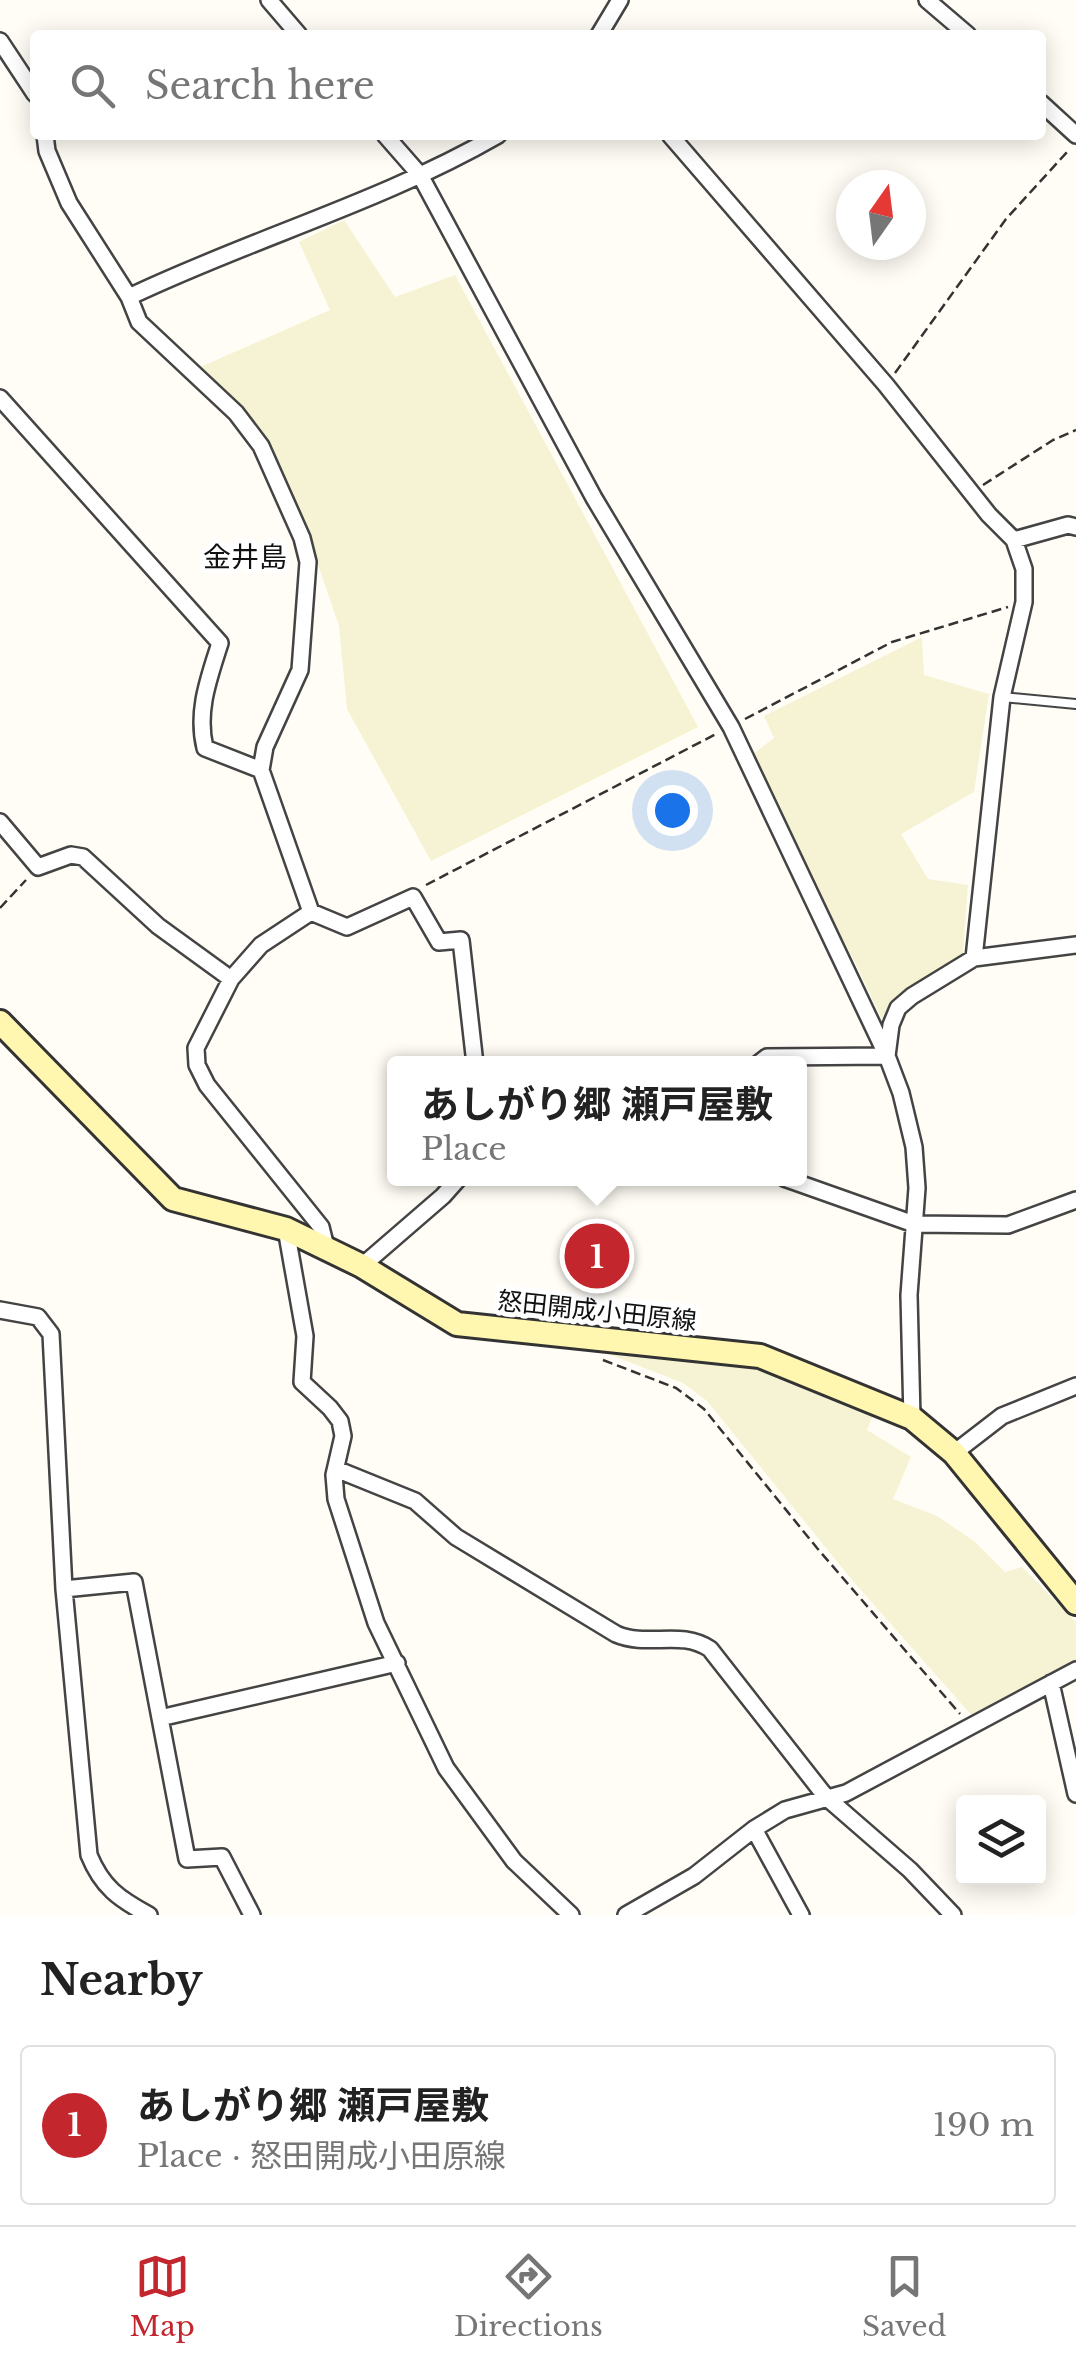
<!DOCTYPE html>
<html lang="en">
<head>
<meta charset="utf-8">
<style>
	:root { --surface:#fff; --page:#f6f6f6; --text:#222; --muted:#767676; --line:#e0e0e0; --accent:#c4262e }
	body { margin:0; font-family:"Libre Baskerville","Noto Sans JP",serif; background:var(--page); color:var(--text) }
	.controls { position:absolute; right:30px; bottom:30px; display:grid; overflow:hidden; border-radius:10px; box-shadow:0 5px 25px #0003 }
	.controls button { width:90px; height:90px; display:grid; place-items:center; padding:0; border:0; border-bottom:2px solid var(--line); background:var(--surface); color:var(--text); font:50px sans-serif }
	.compass { position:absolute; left:836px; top:170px; width:90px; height:90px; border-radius:50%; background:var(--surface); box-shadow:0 5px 25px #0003; rotate:14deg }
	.you { position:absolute; left:672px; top:810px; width:35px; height:35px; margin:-25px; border:8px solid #fff; border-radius:50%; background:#1a73e8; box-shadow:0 0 0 15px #1a73e833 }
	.badge { display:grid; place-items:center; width:65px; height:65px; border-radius:50%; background:var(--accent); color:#fff; font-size:32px; font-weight:700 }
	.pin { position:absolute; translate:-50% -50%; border:5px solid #fff; box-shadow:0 2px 10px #0006 }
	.popup { position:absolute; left:387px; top:1056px; width:420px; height:130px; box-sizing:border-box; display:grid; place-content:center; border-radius:10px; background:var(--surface); filter:drop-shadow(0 2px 8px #0005); font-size:32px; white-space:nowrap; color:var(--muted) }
	.popup b { font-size:38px; color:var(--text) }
	.popup::after { content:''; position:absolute; left:50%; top:100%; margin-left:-20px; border:20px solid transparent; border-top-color:var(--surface) }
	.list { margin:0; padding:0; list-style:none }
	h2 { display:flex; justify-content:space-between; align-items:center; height:130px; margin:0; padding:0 40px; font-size:42px }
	h2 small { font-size:32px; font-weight:400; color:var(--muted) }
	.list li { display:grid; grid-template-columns:65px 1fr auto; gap:30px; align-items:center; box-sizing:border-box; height:160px; margin:0 20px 20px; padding:0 20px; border:2px solid var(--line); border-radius:10px }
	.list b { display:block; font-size:38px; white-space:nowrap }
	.list p { margin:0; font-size:32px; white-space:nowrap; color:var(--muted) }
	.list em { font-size:32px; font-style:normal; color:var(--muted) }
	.icon { flex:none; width:55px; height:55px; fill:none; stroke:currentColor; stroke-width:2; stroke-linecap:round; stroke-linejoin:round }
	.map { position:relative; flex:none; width:1076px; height:1915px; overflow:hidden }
	.search { position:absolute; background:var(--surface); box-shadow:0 5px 25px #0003; left:30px; right:30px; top:30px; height:110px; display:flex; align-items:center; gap:25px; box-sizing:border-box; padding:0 35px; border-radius:10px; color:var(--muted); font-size:38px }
	.sheet { height:310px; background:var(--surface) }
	nav { display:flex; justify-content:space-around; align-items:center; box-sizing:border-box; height:140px; border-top:2px solid var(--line); background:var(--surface); font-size:28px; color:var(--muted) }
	nav a { display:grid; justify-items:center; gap:5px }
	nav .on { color:var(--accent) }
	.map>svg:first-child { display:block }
	.farmland { fill:#f6f3d4 }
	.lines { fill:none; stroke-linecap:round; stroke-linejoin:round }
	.lane-casing { stroke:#444; stroke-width:12 }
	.street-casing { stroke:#444; stroke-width:20 }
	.secondary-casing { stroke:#333; stroke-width:28 }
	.path { stroke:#333; stroke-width:2.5; stroke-dasharray:10 5; stroke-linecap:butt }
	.lane { stroke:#fff; stroke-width:8 }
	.street { stroke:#fff; stroke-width:15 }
	.secondary { stroke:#fff6b0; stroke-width:22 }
	.labels { text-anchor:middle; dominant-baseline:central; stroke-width:10; stroke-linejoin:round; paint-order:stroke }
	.street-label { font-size:25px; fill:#111; stroke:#fff }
	.neighbourhood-label { font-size:28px; fill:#111; stroke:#fff }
</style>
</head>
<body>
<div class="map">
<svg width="1076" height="1915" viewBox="0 0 1076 1915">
	<rect width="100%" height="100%" fill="#fffdf5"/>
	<path class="farmland" d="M344,220L395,297L455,275L698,727L431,861L347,709L339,626L302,518L265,447L198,368L330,310L299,242Z
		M922,637L924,675L989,694L974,792L901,834L928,879L968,885L963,953L894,999L883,1022L856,964L746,759L774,738L764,716Z
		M593,1348L757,1366L875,1411L867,1430L911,1457L893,1499L937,1516L974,1541L1005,1572L1022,1567L1076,1622V1661L973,1717L852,1580L707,1401L683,1383Z"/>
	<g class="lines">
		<defs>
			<path id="lane" d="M1002,697L1076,704"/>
			<path id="street" d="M269,0L299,35
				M927,0L968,35
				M599,35L620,0
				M0,41L35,94
				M1041,103L1076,135
				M45,135L47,151L69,203L129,297L139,322L236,413L261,446L302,538L308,562L300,670L265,747L261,770L311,912L347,927L413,897L439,942L461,940L475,1064
				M385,135L420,175L594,498L731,727L887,1056L901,1093L914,1147L917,1188L909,1295L912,1418
				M670,135L886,385L989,515L1014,540L1024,569V602L1002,697L974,958
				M129,297C250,239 382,202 498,135
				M0,398L220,643C209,678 196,711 205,748L261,770
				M1014,540L1068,525L1076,527
				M0,822L38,867L71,855L83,857L158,926L231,979
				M311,912L261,945L231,979L196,1048L197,1065L207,1085L321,1227L326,1247
				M887,1056L891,1025L898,1008L912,996L974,958L1076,945
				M758,1064L767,1057L887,1056
				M784,1178L914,1224L1008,1225L1076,1200
				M286,1229L305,1336L302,1382L330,1408L340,1421L343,1436L334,1475L336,1499L376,1623L446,1768L514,1861L571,1915
				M362,1266L443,1196L459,1178
				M0,1310L38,1317L51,1334L64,1589L89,1855C102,1887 119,1899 149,1915
				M954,1453L1002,1416L1076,1386
				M336,1469L415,1501L456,1537L616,1634C648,1648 680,1629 710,1649L826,1797L910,1870L953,1915
				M64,1589L134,1582L187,1859L222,1857L252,1915
				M1051,1683L1076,1794
				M160,1718L397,1663
				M754,1829L801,1915
				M626,1915L694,1876L754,1829L785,1810L846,1793L1076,1670"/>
			<path id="secondary" d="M0,1022L173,1199L286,1229L362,1266L457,1324L760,1356L912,1418L954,1453L1076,1603"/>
		</defs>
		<use href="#lane" class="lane-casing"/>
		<use href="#street" class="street-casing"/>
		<use href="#secondary" class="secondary-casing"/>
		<path class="path" d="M895,373L1006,219L1068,151
			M983,485L1053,440L1076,430
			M745,719L892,642L1008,607
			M426,885L716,734
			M0,908L26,880
			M603,1360L676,1388L704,1409L817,1548L960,1714"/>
		<use href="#lane" class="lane"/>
		<use href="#street" class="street"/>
		<use href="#secondary" class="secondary"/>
	</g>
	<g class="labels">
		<g class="street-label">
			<text transform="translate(597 1311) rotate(6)">怒田開成小田原線</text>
		</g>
		<g class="neighbourhood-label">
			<text x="245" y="557">金井島</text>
		</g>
	</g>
</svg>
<div class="controls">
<button><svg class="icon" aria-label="layers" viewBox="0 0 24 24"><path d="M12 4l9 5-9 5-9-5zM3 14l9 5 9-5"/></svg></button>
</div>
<svg class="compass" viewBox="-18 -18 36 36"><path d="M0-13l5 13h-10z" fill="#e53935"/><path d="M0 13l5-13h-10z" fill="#767676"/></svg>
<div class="you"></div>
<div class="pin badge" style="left:597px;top:1256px">1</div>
<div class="popup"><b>あしがり郷 瀬戸屋敷</b>Place</div>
<div class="search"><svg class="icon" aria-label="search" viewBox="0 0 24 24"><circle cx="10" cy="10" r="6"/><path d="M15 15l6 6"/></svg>Search here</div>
</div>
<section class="sheet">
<h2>Nearby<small></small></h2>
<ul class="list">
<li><span class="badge">1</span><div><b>あしがり郷 瀬戸屋敷</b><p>Place · 怒田開成小田原線</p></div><em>190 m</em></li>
</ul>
</section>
<nav>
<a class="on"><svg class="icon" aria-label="map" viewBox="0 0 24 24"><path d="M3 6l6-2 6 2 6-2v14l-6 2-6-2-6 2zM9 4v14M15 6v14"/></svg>Map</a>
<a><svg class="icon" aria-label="directions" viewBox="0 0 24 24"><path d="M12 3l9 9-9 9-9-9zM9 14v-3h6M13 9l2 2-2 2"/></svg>Directions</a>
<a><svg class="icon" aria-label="saved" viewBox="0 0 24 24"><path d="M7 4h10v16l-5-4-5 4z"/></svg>Saved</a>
</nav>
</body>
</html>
